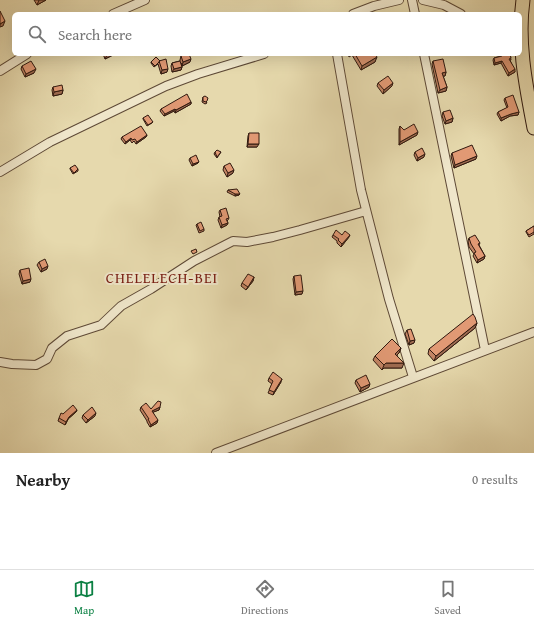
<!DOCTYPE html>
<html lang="en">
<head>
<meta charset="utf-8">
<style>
	:root { --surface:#fff; --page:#f6f6f6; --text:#222; --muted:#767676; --line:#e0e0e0; --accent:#0b8043 }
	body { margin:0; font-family:"Gentium Book Plus",serif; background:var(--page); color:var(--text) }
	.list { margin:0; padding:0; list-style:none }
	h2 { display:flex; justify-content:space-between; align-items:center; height:52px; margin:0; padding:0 16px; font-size:17px }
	h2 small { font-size:13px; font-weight:400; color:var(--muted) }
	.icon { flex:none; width:22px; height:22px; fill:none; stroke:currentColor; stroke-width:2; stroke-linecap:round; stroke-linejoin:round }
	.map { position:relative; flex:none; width:534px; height:453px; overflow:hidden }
	.search { position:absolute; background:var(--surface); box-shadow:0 4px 16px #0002; left:12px; right:12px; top:12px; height:44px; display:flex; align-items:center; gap:10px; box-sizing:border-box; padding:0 14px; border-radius:6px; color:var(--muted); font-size:15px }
	.sheet { height:116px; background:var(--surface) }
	nav { display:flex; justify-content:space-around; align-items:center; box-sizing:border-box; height:56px; border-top:1px solid var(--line); background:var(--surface); font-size:11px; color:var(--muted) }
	nav a { display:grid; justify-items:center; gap:2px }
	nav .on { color:var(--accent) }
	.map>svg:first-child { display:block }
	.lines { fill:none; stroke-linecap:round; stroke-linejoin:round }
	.minor-casing { stroke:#5e4936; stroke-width:10 }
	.primary-casing { stroke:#30190f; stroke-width:15 }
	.minor { stroke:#efe6ca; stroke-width:8 }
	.primary { stroke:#e6d9ad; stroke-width:13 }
	.wall { fill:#c28464; stroke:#30190f }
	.shaded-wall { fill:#9e6b51; stroke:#30190f }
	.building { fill:#e19974; stroke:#30190f }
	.labels { text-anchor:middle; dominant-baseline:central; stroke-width:4; stroke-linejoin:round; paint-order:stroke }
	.quarter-label { font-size:15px; letter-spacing:1px; fill:#7a1f14; stroke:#efe6ca }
</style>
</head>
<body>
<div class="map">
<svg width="534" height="453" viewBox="0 0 534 453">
	<rect width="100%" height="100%" fill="#e6d9ad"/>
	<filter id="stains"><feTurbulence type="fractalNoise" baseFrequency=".005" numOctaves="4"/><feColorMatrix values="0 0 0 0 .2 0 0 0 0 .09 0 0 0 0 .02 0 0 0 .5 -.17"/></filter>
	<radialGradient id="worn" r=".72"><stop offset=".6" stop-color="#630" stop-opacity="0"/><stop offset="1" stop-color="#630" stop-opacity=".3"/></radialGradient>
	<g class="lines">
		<defs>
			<path id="minor" d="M412,0L415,14
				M423,0L444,5L461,14
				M113,14L145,0
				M353,14L374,6L399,0
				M337,54L361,190L389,299L413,377
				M424,54L485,350
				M0,71L27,54
				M0,172L50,142L166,86L198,74L264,54
				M0,362L12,364L36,365L47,359L52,348L67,336L101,325L121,306L151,289L194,261L233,241L247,242L273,237L300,230L366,211
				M216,453L534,332"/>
			<path id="primary" d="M523,0C517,43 526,86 534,128"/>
		</defs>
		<use href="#minor" class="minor-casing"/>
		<use href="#primary" class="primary-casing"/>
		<use href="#minor" class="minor"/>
		<use href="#primary" class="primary"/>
	</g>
	<path class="wall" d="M34,0H46L37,5Z
		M103,54H115L105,59Z
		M348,54H375V62L361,70L352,55L349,57Z
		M500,54H510L511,60H510L515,72L508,76L501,63L494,65L493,60L494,58L501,56Z
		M181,56L190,62L182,66L181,63L182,67L181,70L172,72L171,66L172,63L180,61V60Z
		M156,57L167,72L161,74L158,64L154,67L151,63V62Z
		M433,61L446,72L445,76H443L447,87L446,91L438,93L432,64Z
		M22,66L34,73L25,77L21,69Z
		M378,83L392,86L383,94L377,86Z
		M53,87L63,90L62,94L53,96L52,90Z
		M203,97L207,103L205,104L202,102Z
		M505,98L519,112L518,115L510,116L501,121L497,114L498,112L507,108L504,100Z
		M191,102V104L175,113L174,111L164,116L160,111L161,109Z
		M443,112L453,118L452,122L445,124L442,116Z
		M143,118L153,122L152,123L147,126L143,119Z
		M400,126L404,130L417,135L399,145V129Z
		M249,133L257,147H247L248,136Z
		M147,135L146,137L136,144L134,141L132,143L130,140L125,144L121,139L122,137Z
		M215,152H221L217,158L214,154Z
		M415,152L424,157L417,161L414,155Z
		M452,153L476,159L454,168L451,156Z
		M190,158L199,162L198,163L192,166L189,160Z
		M224,166L233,173L227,177L223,170Z
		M70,168L78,169V171L73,174L70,169Z
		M228,190L239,195L235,196L227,192Z
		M220,210L229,218L228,220L227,221L228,223L227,225L221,228L218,220L219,217H220L219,212Z
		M197,224L204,229V231L199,233L196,225Z
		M534,226V234L529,237L526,232V231Z
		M333,235H342L349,237L341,247L337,243V241L332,237Z
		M469,238L480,243L479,245L485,256L484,259L477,263L473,256L474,254L469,247L468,241Z
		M39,262L47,269L41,272L37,265Z
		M20,270L30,282L22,284L19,274Z
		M294,276L302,294L295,295L293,279Z
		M254,277L253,281L246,290L241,286L242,283Z
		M477,323L475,328L434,361L428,354L429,349Z
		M407,330L414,343L409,345L405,334Z
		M401,348L399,353L397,355L402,368H384L382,370L373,360L375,356Z
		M269,378L281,382L273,395L268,393L272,384L268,381Z
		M356,380L369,387L360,392L355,383Z
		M141,407L151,409L160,407L159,410L153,412L157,423L150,427L147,422V421L140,410Z
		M77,410L76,412L68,419L65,425L58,421L59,418L63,414Z
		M83,415L95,416L86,423L82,418Z"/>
	<path class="shaded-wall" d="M39,0H46L37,5Z
		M5,21L3,26L0,27V24Z
		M109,54H115L105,59L107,55Z
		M377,57L375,62L361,70L362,66Z
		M191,59L190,62L182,66L183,62Z
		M502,61L501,63L494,65L495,63Z
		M182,67L181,70L172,72L174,69Z
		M36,69L34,73L25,77L26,74Z
		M168,69L167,72L161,74L162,70Z
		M515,69V72L508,76L509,73Z
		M446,72L445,76H441L442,73Z
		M393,83L392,86L383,94L384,90Z
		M447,87L446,91L438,93L440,90Z
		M63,90L62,94L53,96L54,92Z
		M191,102V104L175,113L176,110Z
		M175,109L174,111L164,116L165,114Z
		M519,112L518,115L510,116L501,121V118L511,114Z
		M453,118L452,122L445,124L446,121Z
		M418,132L417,135L399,145L400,142Z
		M147,135L146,137L136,144L137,142Z
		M131,138L130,140L125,144L126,142Z
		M248,144H259L257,147H247Z
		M425,154L424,157L417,161L418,158Z
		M477,156L476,159L454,168L455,165Z
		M199,162L198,163L192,166L193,164Z
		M234,170L233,173L227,177L228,173Z
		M235,194H240L239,195L235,196Z
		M228,223L227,225L221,228L222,225Z
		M350,235L349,237L341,247L342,244Z
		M485,256L484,259L477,263L478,260Z
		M48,266L47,269L41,272L42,269Z
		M254,277L253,281L246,290L248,287Z
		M31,279L30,282L22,284L23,281Z
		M303,291L302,294L295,295L296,292Z
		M477,323L475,328L434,361L436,356Z
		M415,340L414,343L409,345L410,341Z
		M401,348L399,353L394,358L395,354Z
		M386,363H404L402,368H384L382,370L384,365Z
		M282,379L281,382L273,395L274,392Z
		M370,384L369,387L360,392L361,388Z
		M160,407L159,410L151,413L152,411Z
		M77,410L76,412L68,419L65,425L69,417Z
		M96,413L95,416L86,423L88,420Z
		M158,420L157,423L150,427L151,425Z"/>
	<path class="building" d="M0,11L5,21L0,24Z
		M186,54H189L191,59L183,62L181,56Z
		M355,54H375L377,57L362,66Z
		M502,54H510L511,58L509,59L515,69L509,73L502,61L495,63L494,58L502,56Z
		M156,57L160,61L155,66L151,62Z
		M166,59L168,69L162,70L159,61Z
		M443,59L446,72L442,73L447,87L440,90L433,61Z
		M31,61L36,69L26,74L22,66Z
		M180,61L182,67L174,69L172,63Z
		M388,76L393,83L384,90L378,83Z
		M62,85L63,90L54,92L53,87Z
		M187,94L191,102L176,110L175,109L165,114L161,109Z
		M513,95L519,112L511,114L501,118L498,112L508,107L505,98Z
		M205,96L208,98L207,101L206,102L203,101V97Z
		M450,110L453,118L446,121L443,112Z
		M148,115L153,122L148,125L143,118Z
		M414,124L418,132L400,142V126L404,130Z
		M141,126L147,135L137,142L135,139L132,140L131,138L126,142L122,137Z
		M249,133H259V144H248Z
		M472,145L477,156L455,165L452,153Z
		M422,148L425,154L418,158L415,152Z
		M217,150L221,152L217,157L215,152Z
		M196,155L199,162L193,164L190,158Z
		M230,163L234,170L228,173L224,166Z
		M75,165L78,169L74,173L70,168Z
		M237,189L240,194H235L228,190Z
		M226,208L229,218L226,219L228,223L222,225L219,217L222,216L220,210Z
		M201,222L204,229L200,231L197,224Z
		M534,226V232L529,235L526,231Z
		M336,230L342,235L345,231L350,235L342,244L338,240L339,239L333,235Z
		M475,235L480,243L478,244L485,256L478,260L474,253L476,252L471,244L469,238Z
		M196,249L197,252L193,254L191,251Z
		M45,259L48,266L42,269L39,262Z
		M29,268L31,279L23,281L20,270Z
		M248,274L254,277L248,287L242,283Z
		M301,275L303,291L296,292L294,276Z
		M473,314L475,317L477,323L436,356L429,349Z
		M411,329L415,340L410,341L407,330Z
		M392,339L401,348L395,354L404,363H386L384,365L375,356Z
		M273,372L282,379L274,392L269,390L273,381L269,378Z
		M366,375L370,384L361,388L356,380Z
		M158,401L161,402L160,407L152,411L158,420L151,425L148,419H149L141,407L146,403L151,409Z
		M73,405L77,410L69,417L66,422L59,418L61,413L63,414Z
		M92,407L96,413L88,420L83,415Z"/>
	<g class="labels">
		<g class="quarter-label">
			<text x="162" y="277">CHELELECH-BEI</text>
		</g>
	</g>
	<rect width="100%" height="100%" filter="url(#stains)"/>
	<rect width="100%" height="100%" fill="url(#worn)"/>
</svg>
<div class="search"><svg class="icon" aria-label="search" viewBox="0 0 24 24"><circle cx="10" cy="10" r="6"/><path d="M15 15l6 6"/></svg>Search here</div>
</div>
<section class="sheet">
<h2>Nearby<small>0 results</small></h2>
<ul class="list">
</ul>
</section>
<nav>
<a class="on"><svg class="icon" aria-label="map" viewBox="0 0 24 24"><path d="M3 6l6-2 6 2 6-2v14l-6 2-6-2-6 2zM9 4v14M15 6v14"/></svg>Map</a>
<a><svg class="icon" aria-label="directions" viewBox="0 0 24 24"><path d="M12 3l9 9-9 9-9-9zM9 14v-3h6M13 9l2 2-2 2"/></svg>Directions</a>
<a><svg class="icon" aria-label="saved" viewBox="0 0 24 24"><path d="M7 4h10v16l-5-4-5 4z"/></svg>Saved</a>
</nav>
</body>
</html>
